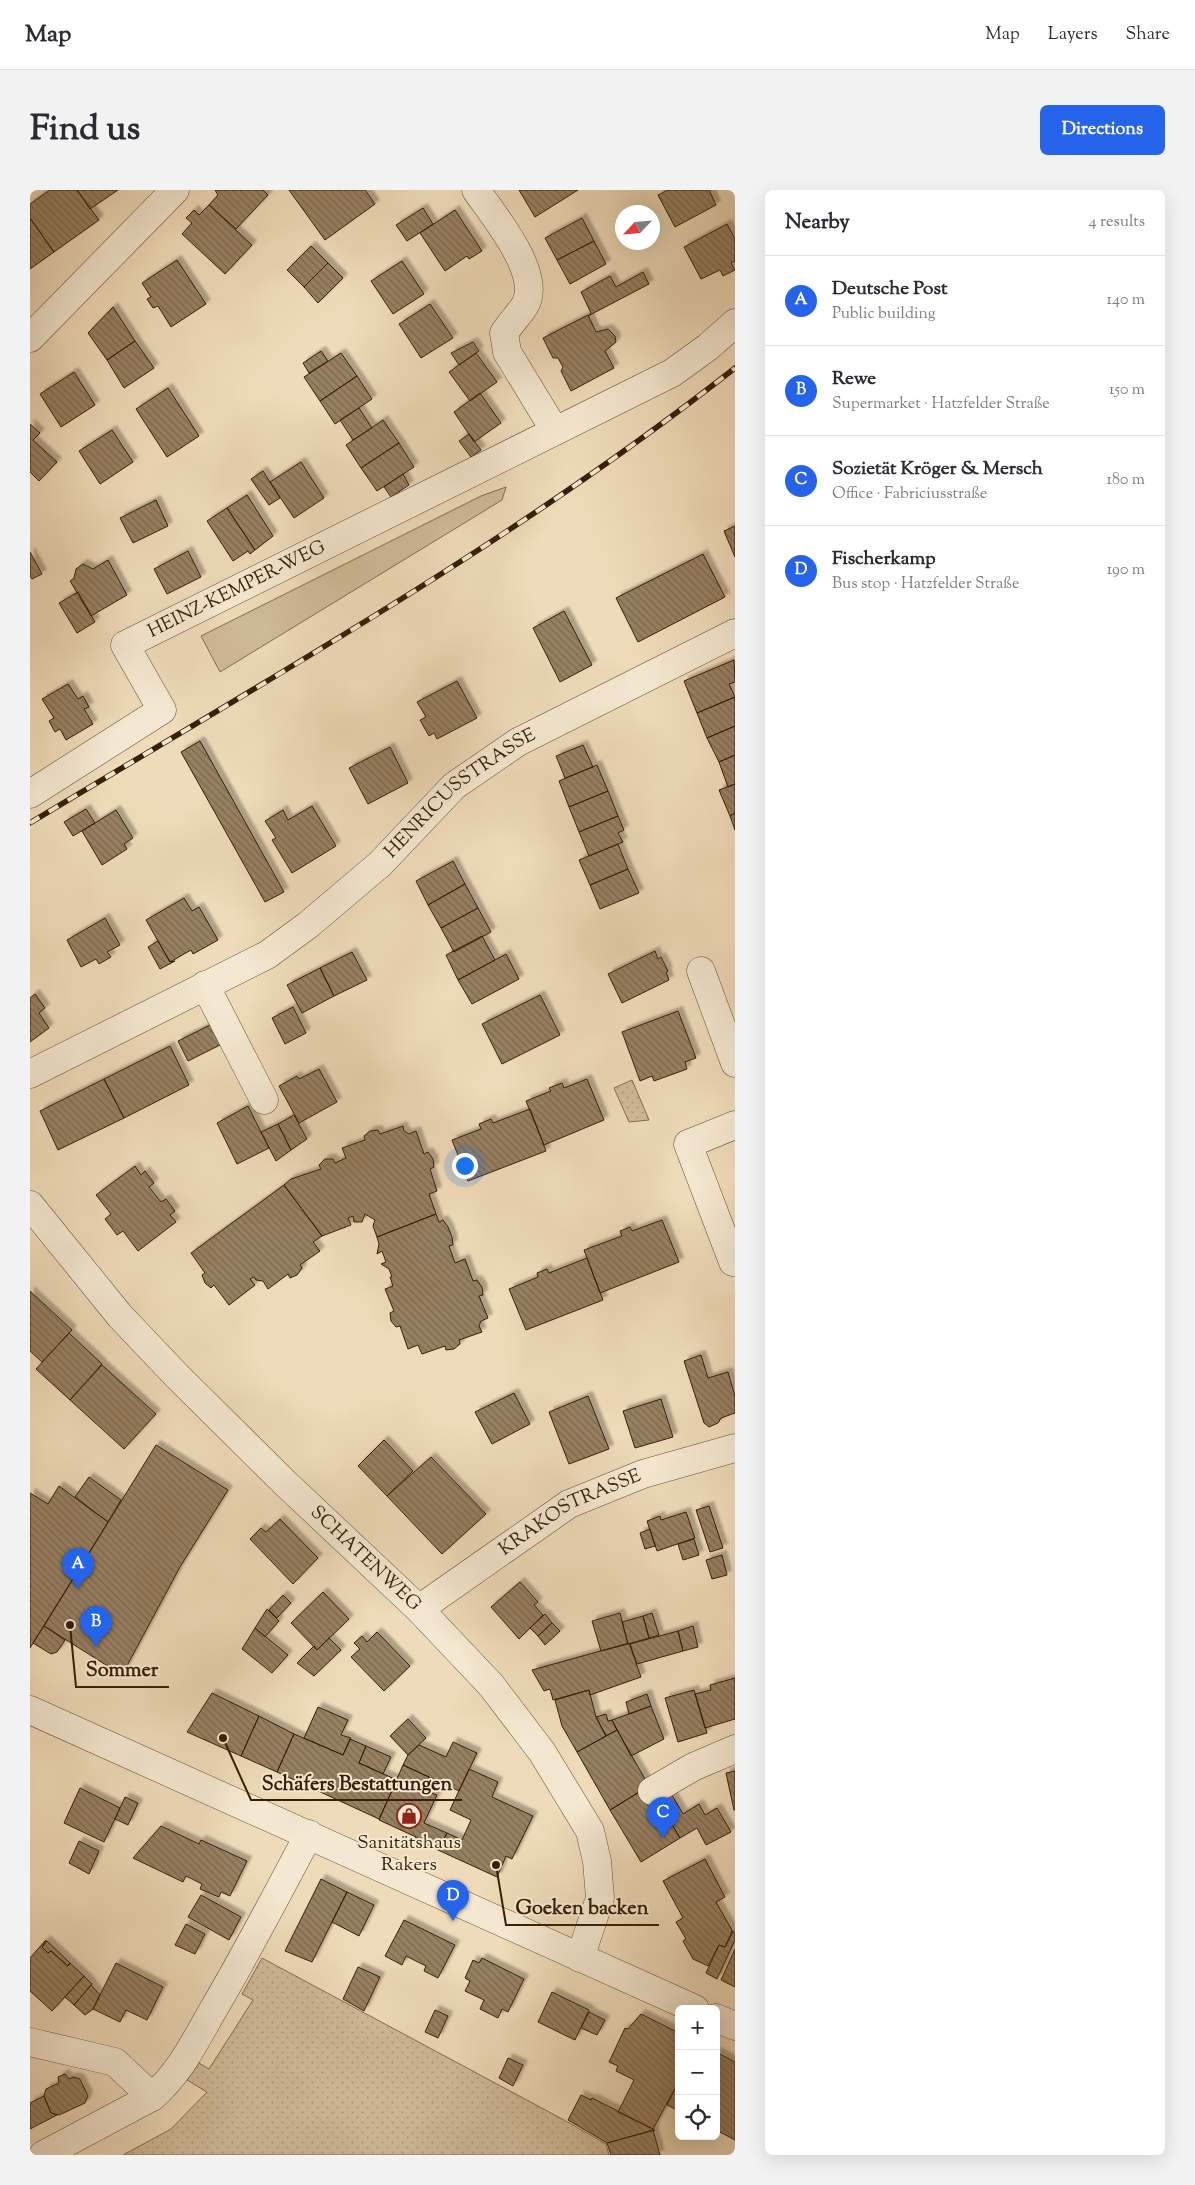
<!DOCTYPE html>
<html lang="en">
<head>
<meta charset="utf-8">
<style>
	:root { --surface:#fff; --page:#f2f2f3; --text:#2b2b33; --muted:#7c7c81; --line:#e1e1e2; --accent:#2563eb }
	body { margin:0; font-family:"Sorts Mill Goudy",serif; background:var(--page); color:var(--text) }
	.controls { position:absolute; right:15px; bottom:15px; display:grid; overflow:hidden; border-radius:8px; box-shadow:0 5px 20px #0002 }
	.controls button { width:45px; height:45px; display:grid; place-items:center; padding:0; border:0; border-bottom:1px solid var(--line); background:var(--surface); color:var(--text); font:25px sans-serif }
	.compass { position:absolute; left:585px; top:15px; width:45px; height:45px; border-radius:50%; background:var(--surface); box-shadow:0 5px 20px #0002; rotate:244deg }
	.you { position:absolute; left:434px; top:975px; width:18px; height:18px; margin:-12px; border:4px solid #fff; border-radius:50%; background:#1a73e8; box-shadow:0 0 0 8px #1a73e833 }
	.badge { display:grid; place-items:center; width:32px; height:32px; border-radius:50%; background:var(--accent); color:#fff; font-size:16px; font-weight:700 }
	.pin { position:absolute; translate:-50% -41px; filter:drop-shadow(0 1px 2px #0008) }
	.pin::after { content:''; position:absolute; top:26px; width:18px; height:15px; background:inherit; clip-path:polygon(0 0,100% 0,50% 100%) }
	.list { margin:0; padding:0; list-style:none }
	h2 { display:flex; justify-content:space-between; align-items:center; height:65px; margin:0; padding:0 20px; font-size:21px }
	h2 small { font-size:16px; font-weight:400; color:var(--muted) }
	.list li { display:grid; grid-template-columns:32px 1fr auto; gap:15px; align-items:center; box-sizing:border-box; height:90px; padding:0 20px; border-top:1px solid var(--line) }
	.list b { display:block; font-size:19px; white-space:nowrap }
	.list p { margin:0; font-size:16px; white-space:nowrap; color:var(--muted) }
	.list em { font-size:16px; font-style:normal; color:var(--muted) }
	.icon { flex:none; width:28px; height:28px; fill:none; stroke:currentColor; stroke-width:2; stroke-linecap:round; stroke-linejoin:round }
	.map { position:relative; flex:none; width:705px; height:1965px; overflow:hidden; border-radius:8px }
	header { display:flex; align-items:center; gap:30px; box-sizing:border-box; height:70px; padding:0 25px; background:var(--surface); border-bottom:1px solid var(--line) }
	header strong { font-size:24px }
	nav { display:flex; gap:28px; margin-inline-start:auto; font-size:18px }
	.intro { display:flex; align-items:center; justify-content:space-between; box-sizing:border-box; height:120px; padding:0 30px }
	h1 { margin:0; font-size:35px }
	.button { padding:12px 22px; border-radius:8px; background:var(--accent); color:#fff; font-size:18px; font-weight:700 }
	main { display:flex; gap:30px; padding:0 30px }
	aside { flex:1; background:var(--surface); border-radius:8px; box-shadow:0 5px 20px #0002 }
	.map>svg:first-child { display:block }
	.green { fill:#d0bb9a; stroke:#846c4f }
	.park { fill:url(#park-dots); stroke:#846c4f }
	.building { fill:url(#building-back-hatch); stroke:#371e04; filter:url(#shadow) }
	.lines { fill:none; stroke-linecap:round; stroke-linejoin:round }
	.minor-casing { stroke:#654d31; stroke-width:29 }
	.minor { stroke:#f5e8d2; stroke-width:28 }
	.rail-casing { stroke:#371e04; stroke-width:5.5 }
	.rail { stroke:#f5e8d2; stroke-width:4; stroke-dasharray:11; stroke-linecap:butt }
	.labels { text-anchor:middle; dominant-baseline:central; stroke-width:4; stroke-linejoin:round; paint-order:stroke }
	.street-label { font-size:19px; fill:#371e04; stroke:#f5e8d2 }
	.poi-label { font-size:19px; fill:#371e04; stroke:#f5e8d2 }
	.leader { fill:none; stroke:#371e04; stroke-width:2 }
	.callout-dot { fill:#371e04; stroke:#f5e8d2; stroke-width:2 }
	.callout-label { font-size:20px; text-anchor:middle; font-weight:bold; fill:#371e04; stroke:#f5e8d2; stroke-width:4; stroke-linejoin:round; paint-order:stroke }
</style>
</head>
<body>
<header>
<strong>Map</strong>
<nav><a>Map</a><a>Layers</a><a>Share</a></nav>
</header>
<div class="intro"><h1>Find us</h1><a class="button">Directions</a></div>
<main>
<div class="map">
<svg width="705" height="1965" viewBox="0 0 705 1965">
	<defs>
		<pattern id="park-dots" width="8" height="8" patternUnits="userSpaceOnUse" patternTransform="scale(1.25)"><rect width="8" height="8" fill="#d0bb9a"/><path d="M2 2h.1M6 6h.1" fill="none" stroke="#b3a083" stroke-width="1.8" stroke-linecap="round"/></pattern>
		<pattern id="building-back-hatch" width="6" height="6" patternUnits="userSpaceOnUse" patternTransform="scale(1.25)"><rect width="6" height="6" fill="#978062"/><path d="M-1 5l2 2M0 0l6 6M5-1l2 2" fill="none" stroke="#7c684f"/></pattern>
		<filter id="shadow"><feDropShadow dx="4.5" dy="-4.5" stdDeviation="1" flood-color="#0004"/></filter>
	</defs>
	<rect width="100%" height="100%" fill="#efdbb9"/>
	<filter id="stains"><feTurbulence type="fractalNoise" baseFrequency=".004" numOctaves="4"/><feColorMatrix values="0 0 0 0 .2 0 0 0 0 .09 0 0 0 0 .02 0 0 0 .5 -.17"/></filter>
	<radialGradient id="worn" r=".72"><stop offset=".6" stop-color="#630" stop-opacity="0"/><stop offset="1" stop-color="#630" stop-opacity=".3"/></radialGradient>
	<path class="green" d="M476,297L472,310L190,482L171,446L451,306Z"/>
	<path class="park" d="M602,890L619,930L599,932L584,898Z
		M232,1768L534,1930L576,1954L579,1965H93L141,1939L177,1902L157,1890L169,1873L179,1879L223,1810L212,1804Z"/>
	<path class="building" d="M20,0H47L69,30L24,62L0,28V14Z
		M47,0H88L60,19Z
		M185,0H233L238,5L206,39L179,15L188,5Z
		M259,0H335L345,14L295,50Z
		M489,0H548L505,27Z
		M638,0H679L686,15L645,37L628,5Z
		M179,15L222,55L195,84L152,44L162,33L156,28L164,20L169,25Z
		M393,18L403,34L377,51L366,35Z
		M425,20L452,61L439,69L437,66L415,81L390,43Z
		M0,28L24,62L0,79Z
		M552,28L564,51L527,70L515,48Z
		M697,34L705,49V71L701,73L705,80L693,86L690,80L671,89L654,57Z
		M564,51L576,74L540,94L527,70Z
		M281,56L298,73L274,97L257,80Z
		M147,70L176,114L141,137L128,116L123,118L117,109L121,107L112,93Z
		M372,71L394,104L363,124L341,91Z
		M298,73L313,88L288,113L274,97Z
		M613,82L619,94L558,126L561,123L551,102L580,86L586,97Z
		M400,114L423,148L391,168L369,134Z
		M83,117L105,151L77,170L58,143Z
		M558,125L566,142L578,139L585,146L586,152L575,161L584,178L541,201L531,181L533,177L528,168H523L513,148Z
		M105,151L124,178L94,198L77,170Z
		M443,152L449,161L429,175L421,163Z
		M291,161L298,171L279,183L273,173Z
		M311,163L327,186L290,211L274,187Z
		M446,163L467,192L440,211L419,182Z
		M44,182L65,215L31,237L10,204Z
		M327,186L342,209L305,234L290,211Z
		M138,198L169,246L137,267L106,219Z
		M450,203L471,233L444,252L424,222Z
		M329,218L342,238L323,250L310,230Z
		M353,230L369,253L331,278L316,255Z
		M0,234L10,243L3,250L27,272L9,291L0,282Z
		M82,240L103,272L70,294L49,261Z
		M439,244L451,260L441,267L429,251Z
		M369,253L384,277L347,301L331,278Z
		M271,272L294,308L264,328L240,292Z
		M233,281L250,308L239,315L221,289Z
		M373,284L379,295L361,307L354,297Z
		M217,305L243,346L225,360L197,318Z
		M126,310L138,336L103,353L90,328Z
		M197,318L225,360L220,364L218,361L203,371L177,331Z
		M705,336V367L694,341Z
		M158,361L171,387L137,404L124,379Z
		M0,362L12,384L2,389L0,386Z
		M673,364L695,407L608,452L586,408Z
		M78,370L97,405L61,426L40,391L44,388L46,379L53,374L63,379Z
		M48,402L65,432L47,443L29,413Z
		M534,421L562,475L530,492L503,438Z
		M704,470L705,492L699,494L705,507L667,523L654,491Z
		M427,491L447,528L407,549L404,543L399,546L390,530L396,527L387,512Z
		M38,494L48,509L53,506L59,517L54,519L63,534L36,550L30,539L25,542L19,531L24,528L12,509Z
		M705,507V536L677,548L667,523Z
		M705,536V565L689,572L677,548Z
		M170,551L254,702L235,712L151,562Z
		M553,555L563,577L535,588L526,566Z
		M360,557L378,593L338,614L319,578Z
		M705,565V594L698,597L689,572Z
		M567,575L578,601L539,617L529,591Z
		M705,594V623L700,626L689,600Z
		M578,601L588,626L549,642L539,617Z
		M282,616L306,656L262,683L242,650L246,648L235,631L253,620L258,630Z
		M56,619L65,633L43,646L34,632Z
		M86,620L103,648L94,654L97,659L72,675L52,641Z
		M705,623V640L700,626Z
		M588,626L594,640L588,643L593,652L559,666L549,642Z
		M588,654L598,679L560,695L549,670Z
		M423,671L435,694L398,715L386,691Z
		M598,679L609,703L570,719L560,695Z
		M435,694L448,718L411,738L398,715Z
		M154,708L162,721L169,717L188,750L163,764L161,760L140,772L116,730Z
		M448,718L461,742L424,762L411,738Z
		M75,728L90,755L77,762L81,767L69,774L66,769L51,777L37,750Z
		M452,746L465,770L428,790L416,765Z
		M128,751L140,772L145,771L130,779L118,757Z
		M625,761L628,769L631,767L638,781L636,782L639,790L592,813L578,784Z
		M322,762L337,790L304,806L290,778Z
		M476,764L489,789L442,814L428,790Z
		M290,778L304,806L272,823L257,795Z
		M5,804L15,818L9,823L19,838L0,852V808Z
		M510,805L530,845L472,874L452,834Z
		M263,817L276,843L255,854L242,828Z
		M648,821L666,868L655,872L657,879L624,891L622,886L610,891L592,842Z
		M190,830L200,850L158,871L148,851Z
		M140,856L159,895L94,928L74,889Z
		M289,879L307,912L269,933L249,896L267,886L269,889Z
		M74,889L94,928L28,960L10,921Z
		M557,889L574,930L514,955L496,911L521,901L519,898L532,893L534,898Z
		M218,916L239,958L207,974L187,933Z
		M500,919L516,961L438,991L422,950L451,939L449,934L461,929L463,933Z
		M264,925L277,949L261,960L248,934Z
		M248,934L261,960L246,971L231,942Z
		M373,936L374,941L379,944L386,941L394,964L398,962L403,969L404,977L400,979L407,1001L399,1004L406,1024L347,1047L343,1036L345,1030L335,1024L332,1032H324L323,1026L318,1028L321,1035L292,1046L254,995L261,989L291,979L289,975L295,969H303L305,973L316,968L312,958L335,950L334,946L340,941L348,940L350,944Z
		M105,976L111,985L115,981L124,993L119,997L131,1012L136,1009L145,1021L140,1025L146,1032L108,1061L93,1041L87,1045L75,1029L81,1024L66,1005Z
		M254,995L292,1046L283,1052L290,1061L270,1075L272,1078L267,1085L260,1088L258,1084L238,1099L233,1091L226,1090L224,1087L220,1089L225,1095L199,1115L184,1095L181,1098L175,1093L172,1085L175,1083L161,1063Z
		M406,1024L409,1032L413,1030L418,1037L422,1047L423,1055L419,1056L425,1073L435,1069L443,1091L447,1090L452,1097L453,1105L449,1106L458,1128L451,1131L449,1136L452,1142L429,1150L430,1154L424,1159L416,1160L415,1156L392,1164L388,1155L378,1159L370,1136L366,1137L361,1131L360,1123L364,1121L355,1099L363,1096L360,1087H362L359,1079L351,1074L356,1072L352,1061L347,1064L349,1054L347,1047Z
		M632,1030L649,1072L570,1103L554,1060L592,1046L590,1041L600,1037L602,1041Z
		M557,1068L573,1110L496,1140L479,1099L508,1087L507,1083L517,1079L519,1083Z
		M0,1101L42,1140L12,1172L0,1161Z
		M39,1143L72,1174L40,1210L6,1179Z
		M671,1165L678,1188L698,1182L705,1206V1223L691,1228L688,1233L679,1237L674,1233L654,1171Z
		M72,1175L126,1224L94,1259L40,1210Z
		M484,1203L500,1234L462,1254L445,1222Z
		M558,1206L579,1259L539,1274L519,1222Z
		M631,1209L643,1247L605,1258L593,1221Z
		M354,1250L383,1281L357,1306L328,1276Z
		M126,1255L198,1300L150,1377L92,1485L14,1436Z
		M401,1267L456,1324L412,1364L357,1306Z
		M59,1287L91,1310L78,1332L45,1307Z
		M29,1296L78,1332L0,1458V1303L18,1314Z
		M679,1316L693,1358L680,1362L666,1320Z
		M656,1322L665,1348L627,1361L617,1331L630,1326L631,1330Z
		M250,1329L288,1368L263,1394L220,1349L231,1338L236,1342Z
		M620,1339L625,1356L615,1359L610,1343Z
		M664,1349L669,1365L653,1370L648,1354Z
		M692,1365L697,1385L682,1389L676,1370Z
		M490,1392L508,1412L504,1415L513,1425L489,1449L461,1417Z
		M293,1402L319,1429L287,1460L261,1433Z
		M253,1405L261,1413L247,1428L239,1420Z
		M237,1419L249,1431L235,1447L225,1438Z
		M590,1423L598,1454L571,1461L562,1431Z
		M622,1423L629,1445L619,1448L613,1426Z
		M515,1424L522,1433L508,1446L500,1438Z
		M613,1426L619,1448L598,1454L592,1432Z
		M522,1433L530,1441L515,1455L508,1446Z
		M14,1436L35,1450L27,1462L21,1464L3,1453Z
		M663,1436L668,1457L653,1461L648,1441Z
		M225,1438L258,1465L242,1483L212,1459Z
		M648,1441L653,1461L607,1474L600,1454Z
		M347,1442L380,1476L354,1501L321,1467L330,1459L324,1453L332,1446L337,1452Z
		M299,1448L311,1460L284,1486L267,1473L284,1456L287,1460Z
		M599,1453L611,1487L560,1505L559,1500L523,1510L520,1499L514,1501L502,1480Z
		M705,1488V1529L675,1538L665,1504L681,1500L680,1495Z
		M559,1500L566,1527L576,1546L547,1562L532,1536L525,1510Z
		M664,1500L677,1543L648,1552L635,1508Z
		M182,1503L229,1526L211,1566L157,1542Z
		M617,1504L621,1516L599,1524L596,1512Z
		M621,1516L634,1549L601,1566L582,1530Z
		M288,1517L318,1530L311,1545L321,1548L313,1565L274,1548Z
		M576,1524L578,1531L582,1530L587,1540L576,1546L566,1527Z
		M229,1526L264,1544L247,1582L211,1566Z
		M378,1529L396,1548L378,1565L360,1546Z
		M587,1540L619,1596L580,1620L547,1562Z
		M264,1544L313,1565L320,1549L336,1556L329,1573L367,1590L349,1629L247,1582Z
		M423,1552L447,1563L429,1601L373,1575L378,1565L389,1555L416,1567Z
		M336,1556L361,1567L353,1584L329,1573Z
		M373,1575L399,1587L393,1600L407,1605L394,1633L417,1643L408,1660L385,1650L386,1647L349,1630Z
		M439,1579L468,1592L462,1607L503,1626L482,1669L476,1666L467,1687L408,1660L417,1643L432,1650L441,1630L420,1620Z
		M705,1581V1620H704L696,1583Z
		M619,1596L650,1648L611,1672L580,1620Z
		M50,1598L90,1618L74,1652L34,1633Z
		M639,1600L653,1624L669,1614L675,1625L687,1618L701,1642L676,1655L667,1638L650,1648L626,1608Z
		M95,1607L108,1613L98,1635L85,1629Z
		M131,1636L169,1654L171,1650L217,1671L200,1706L191,1702L189,1707L170,1699L172,1694L156,1686L153,1692L103,1668Z
		M49,1651L69,1661L59,1684L39,1673Z
		M675,1669L695,1707L686,1712L703,1742L695,1757L689,1755L678,1776L663,1769L653,1751L656,1749L646,1732L653,1728L633,1691Z
		M291,1689L317,1702L282,1772L255,1761Z
		M317,1702L344,1715L329,1746L302,1732Z
		M171,1705L211,1727L199,1750L158,1727Z
		M374,1730L425,1755L408,1788L394,1781L396,1776L376,1766L372,1775L355,1766Z
		M156,1734L175,1744L165,1764L145,1755Z
		M702,1741L705,1743V1750L687,1789L676,1783L689,1755L695,1757Z
		M16,1750L12,1757L18,1763L21,1761L38,1776L40,1773L54,1786L22,1821L0,1801V1768Z
		M17,1751L40,1773L38,1776L21,1761L18,1763L12,1757Z
		M705,1759V1797L691,1790Z
		M452,1768L494,1789L478,1822L472,1819L468,1828L450,1819L454,1810L435,1801L440,1791L435,1788L443,1770L449,1773Z
		M86,1773L133,1797L117,1830L96,1820L90,1832L63,1819Z
		M328,1777L350,1787L334,1821L313,1809Z
		M54,1786L62,1794L44,1815L35,1807Z
		M61,1795L70,1805L63,1819L55,1825L44,1815Z
		M522,1802L559,1820L545,1850L508,1832Z
		M405,1820L418,1826L408,1848L395,1842Z
		M559,1822L575,1830L567,1845L551,1838Z
		M611,1824L649,1843V1891L623,1939L588,1922L604,1890L586,1881L588,1876L579,1872L595,1838L598,1839Z
		M686,1862L705,1872V1950L686,1940Z
		M478,1868L493,1875L483,1896L469,1888Z
		M35,1884L39,1889L43,1887L50,1889L58,1906L55,1913L29,1925L21,1923L14,1906L16,1899L29,1893L28,1887Z
		M649,1891V1921L637,1915Z
		M551,1905L561,1910L562,1908L625,1940L577,1953L538,1930Z
		M14,1906L21,1923L27,1925L0,1939V1913Z
		M623,1940L630,1965H581L577,1953Z"/>
	<g class="lines">
		<defs>
			<g id="minor">
				<path d="M446,0C463,25 513,84 495,115C491,122 480,134 474,143L477,162L525,241"/>
				<path d="M0,148L145,0"/>
				<path id="s1" d="M0,604L132,520L95,455L642,183L678,157L705,133"/>
				<path d="M671,781L705,873"/>
				<path d="M175,795L234,910"/>
				<path id="s2" d="M0,884L237,765L278,735L350,674L424,596L488,552L705,443"/>
				<path d="M705,935L658,954L703,1072L705,1071"/>
				<path id="s3" d="M0,1015L90,1126L148,1187L254,1292L389,1419L461,1495L512,1562L560,1641L567,1671L570,1708L550,1768"/>
				<path id="s4" d="M389,1419L539,1314L613,1284L705,1258"/>
				<path d="M0,1520L665,1819"/>
				<path d="M622,1601L663,1577L705,1559"/>
				<path d="M686,1828L705,1836"/>
				<path d="M0,1852L85,1872L122,1907"/>
				<path d="M13,1965L122,1907C150,1883 165,1851 183,1820C217,1762 248,1703 279,1644"/>
			</g>
		</defs>
		<use href="#minor" class="minor-casing"/>
		<use href="#minor" class="minor"/>
		<defs>
			<path id="rail" d="M0,633C239,489 485,351 705,178"/>
		</defs>
		<use href="#rail" class="rail-casing"/>
		<use href="#rail" class="rail"/>
	</g>
	<defs>
		<symbol id="shop-ring" viewBox="-11 -11 22 22"><circle r="9.5" fill="#f5e8d2" stroke="#8f2418" stroke-width="1.5"/><path d="M-5-2.5h2.3a2.7 3.5 0 0 1 5.4 0H5L5.5 6h-11ZM-1.5-2.5h3a1.5 2.3 0 0 0-3 0Z" fill="#8f2418"/></symbol>
	</defs>
	<g fill-rule="evenodd">
		<use href="#shop-ring" x="365" y="1612" width="28" height="28"/>
	</g>
	<g class="labels">
		<g class="street-label">
			<text stroke="none"><textPath href="#s1" startOffset="356">HEINZ-KEMPER-WEG</textPath></text>
			<text stroke="none"><textPath href="#s2" startOffset="518">HENRICUSSTRASSE</textPath></text>
			<text stroke="none"><textPath href="#s4" startOffset="180">KRAKOSTRASSE</textPath></text>
			<text stroke="none"><textPath href="#s3" startOffset="488">SCHATENWEG</textPath></text>
		</g>
		<g class="poi-label">
			<text x="379" y="1653">Sanitätshaus<tspan x="379" dy="22">Rakers</tspan></text>
		</g>
	</g>
	<path class="leader" d="M40 1435L46 1497H139M193 1548L221 1610H432M466 1675L476 1735H629"/>
	<g class="callout-dot">
		<circle cx="40" cy="1435" r="5"/>
		<circle cx="193" cy="1548" r="5"/>
		<circle cx="466" cy="1675" r="5"/>
	</g>
	<g class="callout-label">
		<text x="92" y="1486">Sommer</text>
		<text x="327" y="1600">Schäfers Bestattungen</text>
		<text x="552" y="1724">Goeken backen</text>
	</g>
	<rect width="100%" height="100%" filter="url(#stains)"/>
	<rect width="100%" height="100%" fill="url(#worn)"/>
</svg>
<div class="controls">
<button>+</button>
<button>−</button>
<button><svg class="icon" aria-label="locate" viewBox="0 0 24 24"><circle cx="12" cy="12" r="6"/><path d="M12 2v4M12 18v4M2 12h4M18 12h4"/></svg></button>
</div>
<svg class="compass" viewBox="-18 -18 36 36"><path d="M0-13l5 13h-10z" fill="#e53935"/><path d="M0 13l5-13h-10z" fill="#7c7c81"/></svg>
<div class="you"></div>
<div class="pin badge" style="left:48px;top:1399px">A</div>
<div class="pin badge" style="left:66px;top:1457px">B</div>
<div class="pin badge" style="left:633px;top:1648px">C</div>
<div class="pin badge" style="left:423px;top:1731px">D</div>
</div>
<aside>
<h2>Nearby<small>4 results</small></h2>
<ul class="list">
<li><span class="badge">A</span><div><b>Deutsche Post</b><p>Public building</p></div><em>140 m</em></li>
<li><span class="badge">B</span><div><b>Rewe</b><p>Supermarket · Hatzfelder Straße</p></div><em>150 m</em></li>
<li><span class="badge">C</span><div><b>Sozietät Kröger &amp; Mersch</b><p>Office · Fabriciusstraße</p></div><em>180 m</em></li>
<li><span class="badge">D</span><div><b>Fischerkamp</b><p>Bus stop · Hatzfelder Straße</p></div><em>190 m</em></li>
</ul>
</aside>
</main>
</body>
</html>
